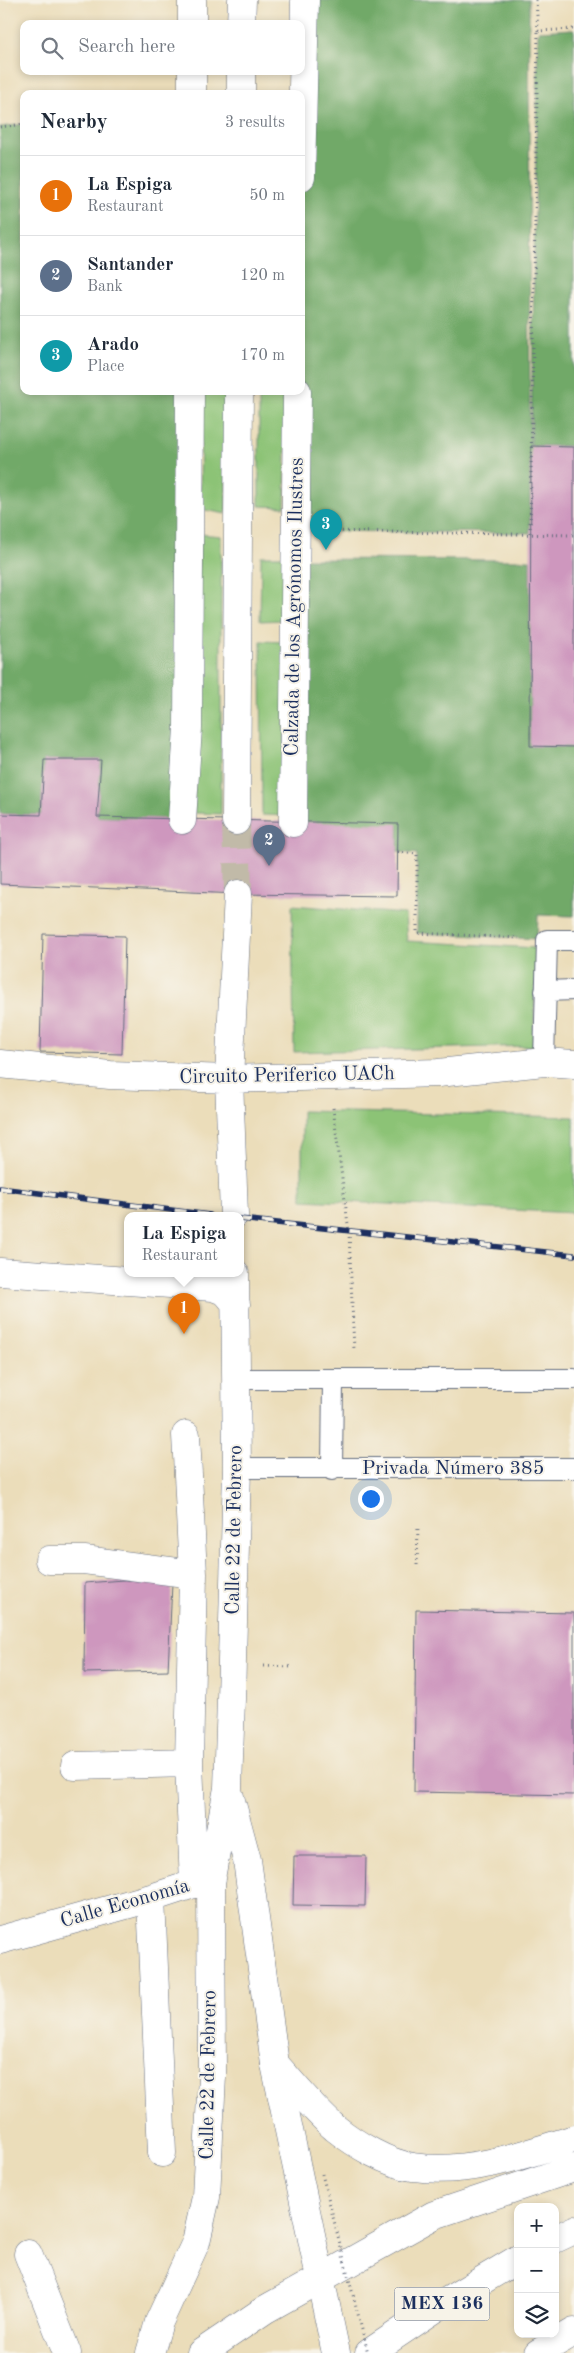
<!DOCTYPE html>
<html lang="en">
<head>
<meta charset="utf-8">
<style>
	:root { --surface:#fff; --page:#f2f2f3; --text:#1f2937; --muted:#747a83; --line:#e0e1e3; --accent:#d1495b }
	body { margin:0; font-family:"Old Standard TT",serif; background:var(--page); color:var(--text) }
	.controls { position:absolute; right:15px; bottom:15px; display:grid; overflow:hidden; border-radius:10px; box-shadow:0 2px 8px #0003 }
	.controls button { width:45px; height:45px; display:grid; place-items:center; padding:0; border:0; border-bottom:1px solid var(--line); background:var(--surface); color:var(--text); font:25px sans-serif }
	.you { position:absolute; left:370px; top:1498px; width:18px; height:18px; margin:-12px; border:4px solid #fff; border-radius:50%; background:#1a73e8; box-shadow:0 0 0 8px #1a73e833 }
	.badge { display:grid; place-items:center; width:32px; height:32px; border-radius:50%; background:var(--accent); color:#fff; font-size:16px; font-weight:700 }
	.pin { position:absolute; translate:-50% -41px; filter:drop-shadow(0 1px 2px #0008) }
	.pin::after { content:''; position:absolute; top:26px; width:18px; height:15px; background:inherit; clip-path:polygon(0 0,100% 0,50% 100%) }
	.popup { position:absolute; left:124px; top:1212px; width:120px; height:65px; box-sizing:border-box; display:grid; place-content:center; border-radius:10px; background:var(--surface); filter:drop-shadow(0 1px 4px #0005); font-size:16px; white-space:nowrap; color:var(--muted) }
	.popup b { font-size:19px; color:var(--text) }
	.popup::after { content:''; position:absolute; left:50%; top:100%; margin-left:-10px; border:10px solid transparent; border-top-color:var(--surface) }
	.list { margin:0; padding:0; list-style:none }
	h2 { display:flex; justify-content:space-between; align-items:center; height:65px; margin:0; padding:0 20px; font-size:21px }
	h2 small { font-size:16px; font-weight:400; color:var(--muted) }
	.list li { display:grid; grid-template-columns:32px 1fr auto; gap:15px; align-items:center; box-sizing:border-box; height:80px; padding:0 20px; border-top:1px solid var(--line) }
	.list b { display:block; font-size:19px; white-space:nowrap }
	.list p { margin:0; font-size:16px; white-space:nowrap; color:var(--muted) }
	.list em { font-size:16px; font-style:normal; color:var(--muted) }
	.icon { flex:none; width:28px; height:28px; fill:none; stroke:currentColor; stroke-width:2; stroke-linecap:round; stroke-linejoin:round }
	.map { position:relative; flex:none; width:574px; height:2353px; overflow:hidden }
	.search { position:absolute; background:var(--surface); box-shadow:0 2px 8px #0003; left:20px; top:20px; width:285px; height:55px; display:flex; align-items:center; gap:12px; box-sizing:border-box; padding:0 18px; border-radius:10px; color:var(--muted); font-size:19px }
	.panel { position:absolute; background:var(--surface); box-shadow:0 2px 8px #0003; left:20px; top:90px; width:285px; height:305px; border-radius:10px }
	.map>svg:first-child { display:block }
	.green { fill:#8cc376; stroke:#54796a }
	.forest { fill:#71a967; stroke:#466c62 }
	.building { fill:#ce97be }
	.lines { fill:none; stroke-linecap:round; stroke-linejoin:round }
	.pedestrian-tunnel { stroke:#c1baa8; stroke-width:28; stroke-dasharray:28 14; stroke-linecap:butt }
	.service-casing { stroke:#646c7e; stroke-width:22 }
	.pedestrian-casing { stroke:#646c7e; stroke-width:29 }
	.minor-casing { stroke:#646c7e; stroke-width:29 }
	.primary-casing { stroke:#646c7e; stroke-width:29 }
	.trunk-casing { stroke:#646c7e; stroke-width:29 }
	.path { stroke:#646c7e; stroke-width:3; stroke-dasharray:1 4; stroke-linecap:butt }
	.service { stroke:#fff; stroke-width:20 }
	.pedestrian { stroke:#fff; stroke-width:28 }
	.minor { stroke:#fff; stroke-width:28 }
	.primary { stroke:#fff; stroke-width:28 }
	.trunk { stroke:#fff; stroke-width:28 }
	.rail-casing { stroke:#1b2f5e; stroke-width:5.5 }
	.rail { stroke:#f7f3e8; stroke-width:4; stroke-dasharray:11; stroke-linecap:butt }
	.path-bridge { stroke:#646c7e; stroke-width:3; stroke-dasharray:1 4; stroke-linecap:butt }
	.labels { text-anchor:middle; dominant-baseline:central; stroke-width:4; stroke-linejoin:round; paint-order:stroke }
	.shield { fill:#f7f3e8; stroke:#5d6a87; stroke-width:1 }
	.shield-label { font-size:19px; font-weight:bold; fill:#1b2f5e }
	.street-label { font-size:20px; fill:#1b2f5e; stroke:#f7f3e8 }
</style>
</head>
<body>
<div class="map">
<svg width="574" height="2353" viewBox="0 0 574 2353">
	<rect width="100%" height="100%" fill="#f7f3e8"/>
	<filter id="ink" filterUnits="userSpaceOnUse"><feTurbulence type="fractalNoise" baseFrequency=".02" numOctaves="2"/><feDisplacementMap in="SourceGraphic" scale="10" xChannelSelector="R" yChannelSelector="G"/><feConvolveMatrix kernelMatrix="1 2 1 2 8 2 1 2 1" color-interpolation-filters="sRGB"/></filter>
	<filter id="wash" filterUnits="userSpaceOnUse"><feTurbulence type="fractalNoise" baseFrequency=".0096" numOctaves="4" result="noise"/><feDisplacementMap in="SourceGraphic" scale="20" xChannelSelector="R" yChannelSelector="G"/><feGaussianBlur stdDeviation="1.12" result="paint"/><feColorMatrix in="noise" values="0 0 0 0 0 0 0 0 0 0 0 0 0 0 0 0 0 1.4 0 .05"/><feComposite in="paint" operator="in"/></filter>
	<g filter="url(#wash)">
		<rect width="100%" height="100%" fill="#ebddba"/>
		<path class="green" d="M201,391H226V514L200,509Z
			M259,391H287L285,507L259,506Z
			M199,534L221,536V814L194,813Z
			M261,556H284V620L260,621Z
			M261,641L284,642L286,816L262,815Z
			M292,905L405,914L407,941L537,948L533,1046L294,1052Z
			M302,1111L574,1117V1213L302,1200Z"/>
		<path class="forest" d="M305,0H529L530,533L295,531L301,391V177Z
			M574,29V446H531L538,31Z
			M24,124V391H190L182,820L97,817L101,760H44L41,815L0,814V127Z
			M295,559L530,560V746L574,747V916L538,915L537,939L417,933V854L398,852V825L293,823Z"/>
		<g id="blocks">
			<path class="building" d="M531,446L574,447V747L530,746Z
				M44,760H101L97,817L398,824L397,896L238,894L0,884V814L41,815Z
				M43,934L125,936L122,1054L40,1052Z
				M124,1580L172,1583L168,1671L84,1673L85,1583Z
				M416,1610L574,1613V1795L414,1792Z
				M294,1856H366L365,1906L293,1905Z"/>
		</g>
	</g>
	<g filter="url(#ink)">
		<use href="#blocks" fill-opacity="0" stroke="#646c7e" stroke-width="1"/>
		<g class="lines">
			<path class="pedestrian-tunnel" d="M236,821L238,894"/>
			<defs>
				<path id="service" d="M545,991L574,990
					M544,1062L547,940H574
					M236,1379H574
					M237,1468H574
					M332,1470L333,1379"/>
				<path id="pedestrian" d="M192,24V0
					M241,24L242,0
					M192,94V71
					M241,94V71
					M301,177L305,0
					M182,820L188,728L190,391
					M236,821L239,391
					M293,823L297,391
					M229,1079L238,894"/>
				<path id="minor" d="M0,1064L110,1075L229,1079L438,1073L544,1062L574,1064
					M229,1079L234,1215
					M0,1272L213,1287L226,1292L236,1304
					M186,1435L193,1574L189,1763L194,1884
					M49,1560H84L193,1574
					M75,1766L189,1763
					M230,1797L247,1860L275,2064L336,2353
					M151,1898L162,2153
					M0,1940L151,1898L212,1878
					M28,2254L67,2353
					M150,2353L159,2322L196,2242L206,2197L212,2076L211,1878L228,1788L231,1699L237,1468L235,1273"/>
				<path id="primary" d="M275,2064C294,2085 313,2109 335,2128C355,2144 388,2164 413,2167C468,2175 523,2155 574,2139
					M201,2353L266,2309L434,2215L574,2168
					M538,2353L574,2332"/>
				<path id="trunk" d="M555,2239L574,2230
					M369,2353L439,2306L518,2259"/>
			</defs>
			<use href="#service" class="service-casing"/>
			<use href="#pedestrian" class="pedestrian-casing"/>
			<use href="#minor" class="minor-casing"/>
			<use href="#primary" class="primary-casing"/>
			<use href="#trunk" class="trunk-casing"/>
			<path class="path" d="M536,0L538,31L574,29
				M0,127L24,124
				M327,531L574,535
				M530,533L538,31
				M398,852L417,854V933L519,938
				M333,1108L349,1232L354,1350
				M417,1565L418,1526
				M264,1666L293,1667"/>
			<use href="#service" class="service"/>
			<use href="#pedestrian" class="pedestrian"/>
			<use href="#minor" class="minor"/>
			<use href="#primary" class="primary"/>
			<use href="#trunk" class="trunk"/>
			<defs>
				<path id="rail" d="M0,1188L210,1215
					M240,1219L574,1255"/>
			</defs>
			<use href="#rail" class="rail-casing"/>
			<use href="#rail" class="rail"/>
			<path class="path-bridge" d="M322,2174L368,2353"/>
		</g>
	</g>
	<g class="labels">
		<rect class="shield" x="394.5" y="2287.5" width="95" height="33" rx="4"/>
		<g class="shield-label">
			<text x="442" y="2304">MEX 136</text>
		</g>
		<g class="street-label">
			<text transform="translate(295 607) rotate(-89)">Calzada de los Agrónomos Ilustres</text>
			<text transform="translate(287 1076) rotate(-1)">Circuito Periferico UACh</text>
			<text x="453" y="1469">Privada Número 385</text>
			<text transform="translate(235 1530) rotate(-89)">Calle 22 de Febrero</text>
			<text transform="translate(125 1904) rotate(-16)">Calle Economía</text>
			<text transform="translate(209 2075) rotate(-89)">Calle 22 de Febrero</text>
		</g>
	</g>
</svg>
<div class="controls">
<button>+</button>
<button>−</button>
<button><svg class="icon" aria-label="layers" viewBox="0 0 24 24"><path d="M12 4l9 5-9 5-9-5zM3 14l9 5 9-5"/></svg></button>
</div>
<div class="you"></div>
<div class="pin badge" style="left:184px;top:1334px;background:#e8710a">1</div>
<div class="popup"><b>La Espiga</b>Restaurant</div>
<div class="pin badge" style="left:269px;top:866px;background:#5c6f8a">2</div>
<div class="pin badge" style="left:326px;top:550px;background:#0f9aa8">3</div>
<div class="search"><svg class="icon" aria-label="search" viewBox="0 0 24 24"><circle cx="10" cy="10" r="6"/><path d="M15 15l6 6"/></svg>Search here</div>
<section class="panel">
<h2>Nearby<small>3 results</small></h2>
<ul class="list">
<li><span class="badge" style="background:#e8710a">1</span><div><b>La Espiga</b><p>Restaurant</p></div><em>50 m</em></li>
<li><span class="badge" style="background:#5c6f8a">2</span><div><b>Santander</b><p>Bank</p></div><em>120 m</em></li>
<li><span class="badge" style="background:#0f9aa8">3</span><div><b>Arado</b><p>Place</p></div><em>170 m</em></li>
</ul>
</section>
</div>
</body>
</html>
